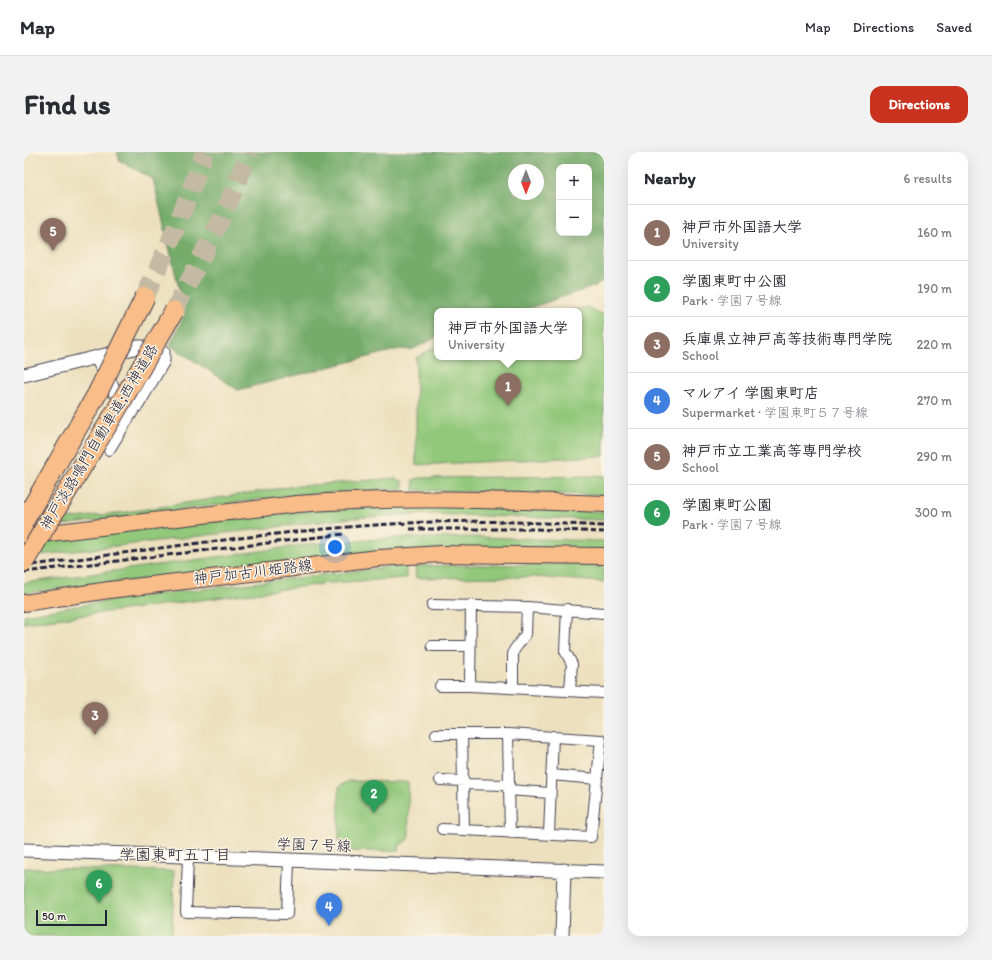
<!DOCTYPE html>
<html lang="en">
<head>
<meta charset="utf-8">
<style>
	:root { --surface:#fff; --page:#f2f2f3; --text:#2b2b33; --muted:#7c7c81; --line:#e1e1e2; --accent:#c8321e }
	body { margin:0; font-family:Itim,"Klee One",sans-serif; background:var(--page); color:var(--text) }
	.controls { position:absolute; right:12px; top:12px; display:grid; overflow:hidden; border-radius:8px; box-shadow:0 4px 16px #0002 }
	.controls button { width:36px; height:36px; display:grid; place-items:center; padding:0; border:0; border-bottom:1px solid var(--line); background:var(--surface); color:var(--text); font:20px sans-serif }
	.compass { position:absolute; left:484px; top:12px; width:36px; height:36px; border-radius:50%; background:var(--surface); box-shadow:0 4px 16px #0002; rotate:180deg }
	.scale { position:absolute; left:12px; bottom:10px; width:71px; box-sizing:border-box; padding-left:4px; border:2px solid #22223b; border-top:0; font-size:11px; line-height:14px; white-space:nowrap; color:#22223b; -webkit-text-stroke:3px #fcf5e5; paint-order:stroke }
	.you { position:absolute; left:311px; top:395px; width:14px; height:14px; margin:-10px; border:3px solid #fff; border-radius:50%; background:#1a73e8; box-shadow:0 0 0 6px #1a73e833 }
	.badge { display:grid; place-items:center; width:26px; height:26px; border-radius:50%; background:var(--accent); color:#fff; font-size:13px; font-weight:700 }
	.pin { position:absolute; translate:-50% -33px; filter:drop-shadow(0 1px 2px #0008) }
	.pin::after { content:''; position:absolute; top:21px; width:14px; height:12px; background:inherit; clip-path:polygon(0 0,100% 0,50% 100%) }
	.popup { position:absolute; left:410px; top:156px; width:148px; height:52px; box-sizing:border-box; display:grid; place-content:center; border-radius:8px; background:var(--surface); filter:drop-shadow(0 1px 3px #0005); font-size:13px; white-space:nowrap; color:var(--muted) }
	.popup b { font-size:15px; color:var(--text) }
	.popup::after { content:''; position:absolute; left:50%; top:100%; margin-left:-8px; border:8px solid transparent; border-top-color:var(--surface) }
	.list { margin:0; padding:0; list-style:none }
	h2 { display:flex; justify-content:space-between; align-items:center; height:52px; margin:0; padding:0 16px; font-size:17px }
	h2 small { font-size:13px; font-weight:400; color:var(--muted) }
	.list li { display:grid; grid-template-columns:26px 1fr auto; gap:12px; align-items:center; box-sizing:border-box; height:56px; padding:0 16px; border-top:1px solid var(--line) }
	.list b { display:block; font-size:15px; white-space:nowrap }
	.list p { margin:0; font-size:13px; white-space:nowrap; color:var(--muted) }
	.list em { font-size:13px; font-style:normal; color:var(--muted) }
	.map { position:relative; flex:none; width:580px; height:784px; overflow:hidden; border-radius:12px }
	header { display:flex; align-items:center; gap:24px; box-sizing:border-box; height:56px; padding:0 20px; background:var(--surface); border-bottom:1px solid var(--line) }
	header strong { font-size:19px }
	nav { display:flex; gap:22px; margin-inline-start:auto; font-size:14px }
	.intro { display:flex; align-items:center; justify-content:space-between; box-sizing:border-box; height:96px; padding:0 24px }
	h1 { margin:0; font-size:28px }
	.button { padding:10px 18px; border-radius:12px; background:var(--accent); color:#fff; font-size:14px; font-weight:700 }
	main { display:flex; gap:24px; padding:0 24px }
	aside { flex:1; background:var(--surface); border-radius:12px; box-shadow:0 4px 16px #0002 }
	.map>svg:first-child { display:block }
	.green { fill:#92c87a; stroke:#5a755a }
	.forest { fill:#75ac6a; stroke:#4c6752; fill-rule:evenodd }
	.lines { fill:none; stroke-linecap:round; stroke-linejoin:round }
	.motorway-tunnel { stroke:#c4baa4; stroke-width:19; stroke-dasharray:19 10; stroke-linecap:butt }
	.minor-casing { stroke:#403e4f; stroke-width:12 }
	.tertiary-casing { stroke:#403e4f; stroke-width:15 }
	.primary-casing { stroke:#403e4f; stroke-width:18 }
	.minor { stroke:#fff; stroke-width:10 }
	.tertiary { stroke:#fff; stroke-width:13 }
	.primary { stroke:#f8bd88; stroke-width:16 }
	.rail { stroke:#22223b; stroke-width:3; stroke-dasharray:6 3; stroke-linecap:butt }
	.motorway-bridge-casing { stroke:#403e4f; stroke-width:21; stroke-linecap:butt }
	.motorway-bridge { stroke:#f8bd88; stroke-width:19 }
	.labels { text-anchor:middle; dominant-baseline:central; stroke-width:3; stroke-linejoin:round; paint-order:stroke }
	.street-label { font-size:15px; fill:#22223b; stroke:#fcf5e5 }
	.neighbourhood-label { font-size:16px; fill:#22223b; stroke:#fcf5e5 }
</style>
</head>
<body>
<header>
<strong>Map</strong>
<nav><a>Map</a><a>Directions</a><a>Saved</a></nav>
</header>
<div class="intro"><h1>Find us</h1><a class="button">Directions</a></div>
<main>
<div class="map">
<svg width="580" height="784" viewBox="0 0 580 784">
	<rect width="100%" height="100%" fill="#fcf5e5"/>
	<filter id="ink" filterUnits="userSpaceOnUse"><feTurbulence type="fractalNoise" baseFrequency=".025" numOctaves="2"/><feDisplacementMap in="SourceGraphic" scale="8" xChannelSelector="R" yChannelSelector="G"/><feConvolveMatrix kernelMatrix="1 2 1 2 8 2 1 2 1" color-interpolation-filters="sRGB"/></filter>
	<filter id="wash" filterUnits="userSpaceOnUse"><feTurbulence type="fractalNoise" baseFrequency=".012" numOctaves="4" result="noise"/><feDisplacementMap in="SourceGraphic" scale="16" xChannelSelector="R" yChannelSelector="G"/><feGaussianBlur stdDeviation="0.9" result="paint"/><feColorMatrix in="noise" values="0 0 0 0 0 0 0 0 0 0 0 0 0 0 0 0 0 1.4 0 .05"/><feComposite in="paint" operator="in"/></filter>
	<g filter="url(#wash)">
		<rect width="100%" height="100%" fill="#ece0be"/>
		<path class="green" d="M562,155L580,163V304L392,313V206L413,194V205H555V159H542Z
			M580,324V343L390,338L389,328L395,326Z
			M372,326L374,328L379,329V337L268,343L32,374L35,368L103,360L265,335Z
			M410,353L580,360V368L405,362L327,366L0,405V391L279,359Z
			M454,385L580,389V399L288,407L0,441V431L289,392L371,386Z
			M546,412L580,415V430L510,425L392,426L391,414Z
			M382,413V426L306,431L0,471V463L94,447Z
			M324,629L384,630L385,687L375,694V699H315V635Z
			M0,716L150,719L148,784H0Z"/>
		<path class="forest" d="M93,0H580V129L571,134L497,159H413V185L387,198L376,197L214,238L146,193L161,162L129,27L96,9ZM535,15H565V81H535ZM490,18H514V42H490Z"/>
	</g>
	<g filter="url(#ink)">
		<g class="lines">
			<path class="motorway-tunnel" d="M121,145L153,74L181,0
				M150,159L197,67L226,0"/>
			<defs>
				<path id="minor" d="M85,298L113,253
					M408,453L503,455L580,461
					M447,453L446,534L580,541
					M543,457L541,499L548,512L546,538
					M408,494H445
					M416,534H446
					M489,535V503L490,498L502,482L503,455
					M412,582H438
					M438,582H484L577,588L567,685L440,678Z
					M484,582L486,681
					M527,623L573,627
					M416,628L440,629
					M440,632L484,633
					M484,638L526,641
					M418,677L440,678
					M525,682L529,584
					M164,705L162,760L263,762L265,709"/>
				<path id="tertiary" d="M0,223L114,195H131L139,200V209L113,253L91,240L73,206
					M0,698L580,720
					M538,784L540,718"/>
				<path id="primary" d="M0,384L273,352C377,344 476,348 580,352
					M0,451L85,438L354,406L417,402L580,404"/>
			</defs>
			<use href="#minor" class="minor-casing"/>
			<use href="#tertiary" class="tertiary-casing"/>
			<use href="#primary" class="primary-casing"/>
			<use href="#minor" class="minor"/>
			<use href="#tertiary" class="tertiary"/>
			<use href="#primary" class="primary"/>
			<path class="rail" d="M386,377H512L580,380
				M0,414C135,397 272,375 408,370C465,368 523,371 580,374
				M0,420L320,382"/>
			<defs>
				<path id="motorway-bridge" d="M0,369L73,242L121,145
					M0,410L89,264L150,159"/>
			</defs>
			<use href="#motorway-bridge" class="motorway-bridge-casing"/>
			<use href="#motorway-bridge" class="motorway-bridge"/>
		</g>
	</g>
	<g class="labels">
		<g class="street-label">
			<text transform="translate(75 285) rotate(-59)">神戸淡路鳴門自動車道;西神道路</text>
			<text transform="translate(229 420) rotate(-7)">神戸加古川姫路線</text>
			<text transform="translate(290 693) rotate(2)">学園７号線</text>
		</g>
		<g class="neighbourhood-label">
			<text x="151" y="702">学園東町五丁目</text>
		</g>
	</g>
</svg>
<div class="controls">
<button>+</button>
<button>−</button>
</div>
<svg class="compass" viewBox="-18 -18 36 36"><path d="M0-13l5 13h-10z" fill="#e53935"/><path d="M0 13l5-13h-10z" fill="#7c7c81"/></svg>
<div class="scale">50 m</div>
<div class="you"></div>
<div class="pin badge" style="left:484px;top:254px;background:#8d6e63">1</div>
<div class="popup"><b>神戸市外国語大学</b>University</div>
<div class="pin badge" style="left:350px;top:661px;background:#2e9e5b">2</div>
<div class="pin badge" style="left:71px;top:583px;background:#8d6e63">3</div>
<div class="pin badge" style="left:305px;top:774px;background:#3f7fe0">4</div>
<div class="pin badge" style="left:29px;top:99px;background:#8d6e63">5</div>
<div class="pin badge" style="left:75px;top:751px;background:#2e9e5b">6</div>
</div>
<aside>
<h2>Nearby<small>6 results</small></h2>
<ul class="list">
<li><span class="badge" style="background:#8d6e63">1</span><div><b>神戸市外国語大学</b><p>University</p></div><em>160 m</em></li>
<li><span class="badge" style="background:#2e9e5b">2</span><div><b>学園東町中公園</b><p>Park · 学園７号線</p></div><em>190 m</em></li>
<li><span class="badge" style="background:#8d6e63">3</span><div><b>兵庫県立神戸高等技術専門学院</b><p>School</p></div><em>220 m</em></li>
<li><span class="badge" style="background:#3f7fe0">4</span><div><b>マルアイ 学園東町店</b><p>Supermarket · 学園東町５７号線</p></div><em>270 m</em></li>
<li><span class="badge" style="background:#8d6e63">5</span><div><b>神戸市立工業高等専門学校</b><p>School</p></div><em>290 m</em></li>
<li><span class="badge" style="background:#2e9e5b">6</span><div><b>学園東町公園</b><p>Park · 学園７号線</p></div><em>300 m</em></li>
</ul>
</aside>
</main>
</body>
</html>
